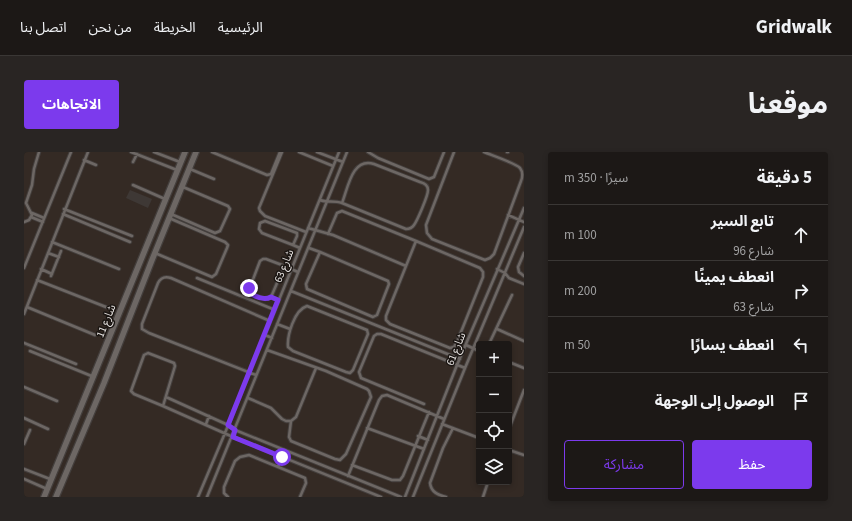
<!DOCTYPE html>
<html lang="ar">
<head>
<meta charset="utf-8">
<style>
	:root { --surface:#1c1816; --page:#292523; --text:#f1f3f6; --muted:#a0a0a1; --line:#3a3735; --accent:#7c3aed }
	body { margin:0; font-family:"Source Sans 3","Noto Sans Arabic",sans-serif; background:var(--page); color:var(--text); direction:rtl }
	.controls { position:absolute; right:12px; bottom:12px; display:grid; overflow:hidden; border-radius:4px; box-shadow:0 2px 6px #0003 }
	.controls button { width:36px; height:36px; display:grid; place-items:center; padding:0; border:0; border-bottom:1px solid var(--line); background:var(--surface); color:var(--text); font:20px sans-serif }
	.stop { position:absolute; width:12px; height:12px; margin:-9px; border:3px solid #7c3aed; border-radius:50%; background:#fff }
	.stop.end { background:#7c3aed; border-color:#fff; box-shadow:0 1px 4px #0008 }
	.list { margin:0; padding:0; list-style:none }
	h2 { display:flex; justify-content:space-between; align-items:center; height:52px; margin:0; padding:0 16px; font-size:17px }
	h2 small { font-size:13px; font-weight:400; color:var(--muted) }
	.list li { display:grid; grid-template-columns:26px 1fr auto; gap:12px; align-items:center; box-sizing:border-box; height:56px; padding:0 16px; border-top:1px solid var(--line) }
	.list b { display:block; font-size:15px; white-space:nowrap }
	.list p { margin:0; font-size:13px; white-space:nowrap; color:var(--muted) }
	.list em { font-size:13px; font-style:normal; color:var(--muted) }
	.actions { display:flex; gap:8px; padding:12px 16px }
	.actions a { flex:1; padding:9px 0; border:1px solid var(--accent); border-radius:4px; text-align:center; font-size:14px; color:var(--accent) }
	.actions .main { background:var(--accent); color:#fff }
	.icon { flex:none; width:22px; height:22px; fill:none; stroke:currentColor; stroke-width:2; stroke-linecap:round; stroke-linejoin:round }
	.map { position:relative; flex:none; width:500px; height:345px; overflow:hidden; direction:ltr; border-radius:4px }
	header { display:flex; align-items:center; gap:24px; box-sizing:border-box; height:56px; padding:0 20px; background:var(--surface); border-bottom:1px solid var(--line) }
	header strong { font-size:19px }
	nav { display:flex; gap:22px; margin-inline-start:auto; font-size:14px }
	.intro { display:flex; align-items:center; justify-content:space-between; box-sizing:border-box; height:96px; padding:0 24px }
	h1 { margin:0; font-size:28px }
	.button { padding:10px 18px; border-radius:4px; background:var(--accent); color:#fff; font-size:14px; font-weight:700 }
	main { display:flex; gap:24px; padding:0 24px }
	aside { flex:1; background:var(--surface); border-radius:4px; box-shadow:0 2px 6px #0003 }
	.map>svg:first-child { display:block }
	.built { fill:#342a24; fill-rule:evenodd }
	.building { fill:#3e3835 }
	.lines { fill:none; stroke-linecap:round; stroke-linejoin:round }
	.service-casing { stroke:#433e3c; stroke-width:4.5 }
	.minor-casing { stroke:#433e3c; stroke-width:8 }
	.service { stroke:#6d6764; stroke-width:2.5 }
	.minor { stroke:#6d6764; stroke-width:5.5 }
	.route { stroke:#7c3aed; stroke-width:5 }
	.labels { text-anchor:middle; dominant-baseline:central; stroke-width:3; stroke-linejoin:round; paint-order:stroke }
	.street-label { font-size:11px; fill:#e9e5e3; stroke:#1b1613 }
</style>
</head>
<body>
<header>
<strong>Gridwalk</strong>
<nav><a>الرئيسية</a><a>الخريطة</a><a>من نحن</a><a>اتصل بنا</a></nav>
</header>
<div class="intro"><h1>موقعنا</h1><a class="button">الاتجاهات</a></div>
<main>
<aside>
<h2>5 دقيقة<small>سيرًا · 350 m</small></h2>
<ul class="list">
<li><svg class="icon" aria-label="ahead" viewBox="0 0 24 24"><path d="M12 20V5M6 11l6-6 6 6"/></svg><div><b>تابع السير</b><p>شارع 96</p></div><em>100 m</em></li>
<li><svg class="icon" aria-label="right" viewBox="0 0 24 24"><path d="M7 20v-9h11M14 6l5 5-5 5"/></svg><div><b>انعطف يمينًا</b><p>شارع 63</p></div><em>200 m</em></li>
<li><svg class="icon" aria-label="left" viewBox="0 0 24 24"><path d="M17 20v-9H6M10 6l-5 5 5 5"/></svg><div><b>انعطف يسارًا</b></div><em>50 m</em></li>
<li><svg class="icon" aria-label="arrive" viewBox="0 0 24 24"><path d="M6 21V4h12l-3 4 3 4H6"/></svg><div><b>الوصول إلى الوجهة</b></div></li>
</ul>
<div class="actions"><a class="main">حفظ</a><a>مشاركة</a></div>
</aside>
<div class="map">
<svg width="500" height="345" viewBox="0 0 500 345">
	<rect width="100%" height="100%" fill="#25201d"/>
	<path class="built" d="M0,0H500V345H0ZM455,192H485V330H455Z"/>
	<path class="building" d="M106,38L128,47L124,56L102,46Z"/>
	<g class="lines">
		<defs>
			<path id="service" d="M107,0L153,18
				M130,0L156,10
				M188,0L243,23L247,22L256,0
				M258,0L235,56L236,59L241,64L282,80
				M275,0L309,14
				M293,0L319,10
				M344,0L354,6L405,27L410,25L420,0
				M430,0L402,73L403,81L408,87L461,108L466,106L470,102L497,29C499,24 499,20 496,16C491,11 467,3 460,0
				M483,0H484
				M60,8L72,13
				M109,10L113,2
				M166,17L190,27
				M109,33L141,47
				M296,48C303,51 310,48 318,51L382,77C385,77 388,76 390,73C393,69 404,44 404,38C404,33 400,31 396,30L350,12C328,5 324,36 318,51
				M40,57L108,84
				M8,61L20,66
				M39,62L106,90
				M147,62L191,81L196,79L206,57L204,54L159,35
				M484,63L500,70
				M7,65L19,70
				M0,70L5,68L8,63L2,51L8,33L10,17L15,0
				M284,76L309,83L382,114
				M304,82L313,61L318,59L392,89L362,164V168L366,172L426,196L430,195L433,190L459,125V120L456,116L392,89
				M28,90L95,117
				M269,93L238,81L235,77L236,71L241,69L273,81V84L269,93L276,96
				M285,96L296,100L282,132L283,137L349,165L353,163L365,132L364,129L296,100
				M24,101L35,105
				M131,101L188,125L192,122L203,96L204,93L201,90L145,66
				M500,101L494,115L495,120L500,124
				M239,107H242L258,113L260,115L247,145L241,147L228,142L225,138L236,109Z
				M0,116L47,0
				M17,117L28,122
				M267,117L274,120
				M473,117L481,121L485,126L500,132
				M27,124L37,99
				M173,126L251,158
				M13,128L82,155
				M267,139L436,207
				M247,145L255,148
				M283,154L343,178L344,182L329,218L326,221L322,220L269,199L264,195C263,184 270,158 283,154Z
				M3,155L71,183
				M0,162L64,0
				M253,172L266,177
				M473,177L500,189
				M241,183L248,186
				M0,191L52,212
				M465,192L488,143
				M442,193L455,199
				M243,198L302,219L343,237L345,239L347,245L322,302L316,308L311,307L267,289L265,285L267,269
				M6,199L70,225
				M124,201L150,211L151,214L139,254L110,242L107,239L120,203Z
				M485,210L500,216
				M232,223L125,181L118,177V172L134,131C137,125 141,124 147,126L246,169
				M0,235L33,249
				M142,245L204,273L211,278L377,345
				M224,246L247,256L258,267L262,269H267L272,265L292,216
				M400,252L337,226L335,220L350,184L353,182H357L441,216
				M139,254L209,285L357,345
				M0,266L24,277
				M182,272L185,264
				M418,272L455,286
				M343,276L400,297
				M485,277L500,238
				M394,284L404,288
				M0,292L6,278
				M485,298L500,303
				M328,313L368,328H376L379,324L405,260
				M254,315L258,305
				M0,317L26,327
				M324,324L355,248L358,244L363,243L420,267
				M0,327L23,337
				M174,345L201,281L315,0
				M183,345L323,0
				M204,345L200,341V335L211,309L216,305L225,303L281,326L282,331L276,345
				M381,345L433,213L500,56
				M389,345L441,216L500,75
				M422,345C414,343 407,340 406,331L419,296L429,276
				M459,345L464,330"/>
			<path id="minor" d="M20,345L161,0
				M32,345L80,231L128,108L172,0"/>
		</defs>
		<use href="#service" class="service-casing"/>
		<use href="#minor" class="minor-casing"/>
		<use href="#service" class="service"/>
		<use href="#minor" class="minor"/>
	</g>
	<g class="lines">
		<path class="route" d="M225,136L226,141C232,145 240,149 247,145L254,148L204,273L211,278L209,285L258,305"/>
	</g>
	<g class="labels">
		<g class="street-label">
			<text transform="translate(260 114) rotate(-68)">شارع 63</text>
			<text transform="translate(82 169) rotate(-68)">شارع 11</text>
			<text transform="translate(432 197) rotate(-68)">شارع 61</text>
		</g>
	</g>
</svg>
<div class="controls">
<button>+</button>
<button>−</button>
<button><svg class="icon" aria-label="locate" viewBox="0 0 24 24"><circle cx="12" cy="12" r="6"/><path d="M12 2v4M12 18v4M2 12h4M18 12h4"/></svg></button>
<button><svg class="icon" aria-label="layers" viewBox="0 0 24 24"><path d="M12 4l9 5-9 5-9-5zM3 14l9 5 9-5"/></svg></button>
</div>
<div class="stop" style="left:258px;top:305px"></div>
<div class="stop end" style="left:225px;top:136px"></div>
</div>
</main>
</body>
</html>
